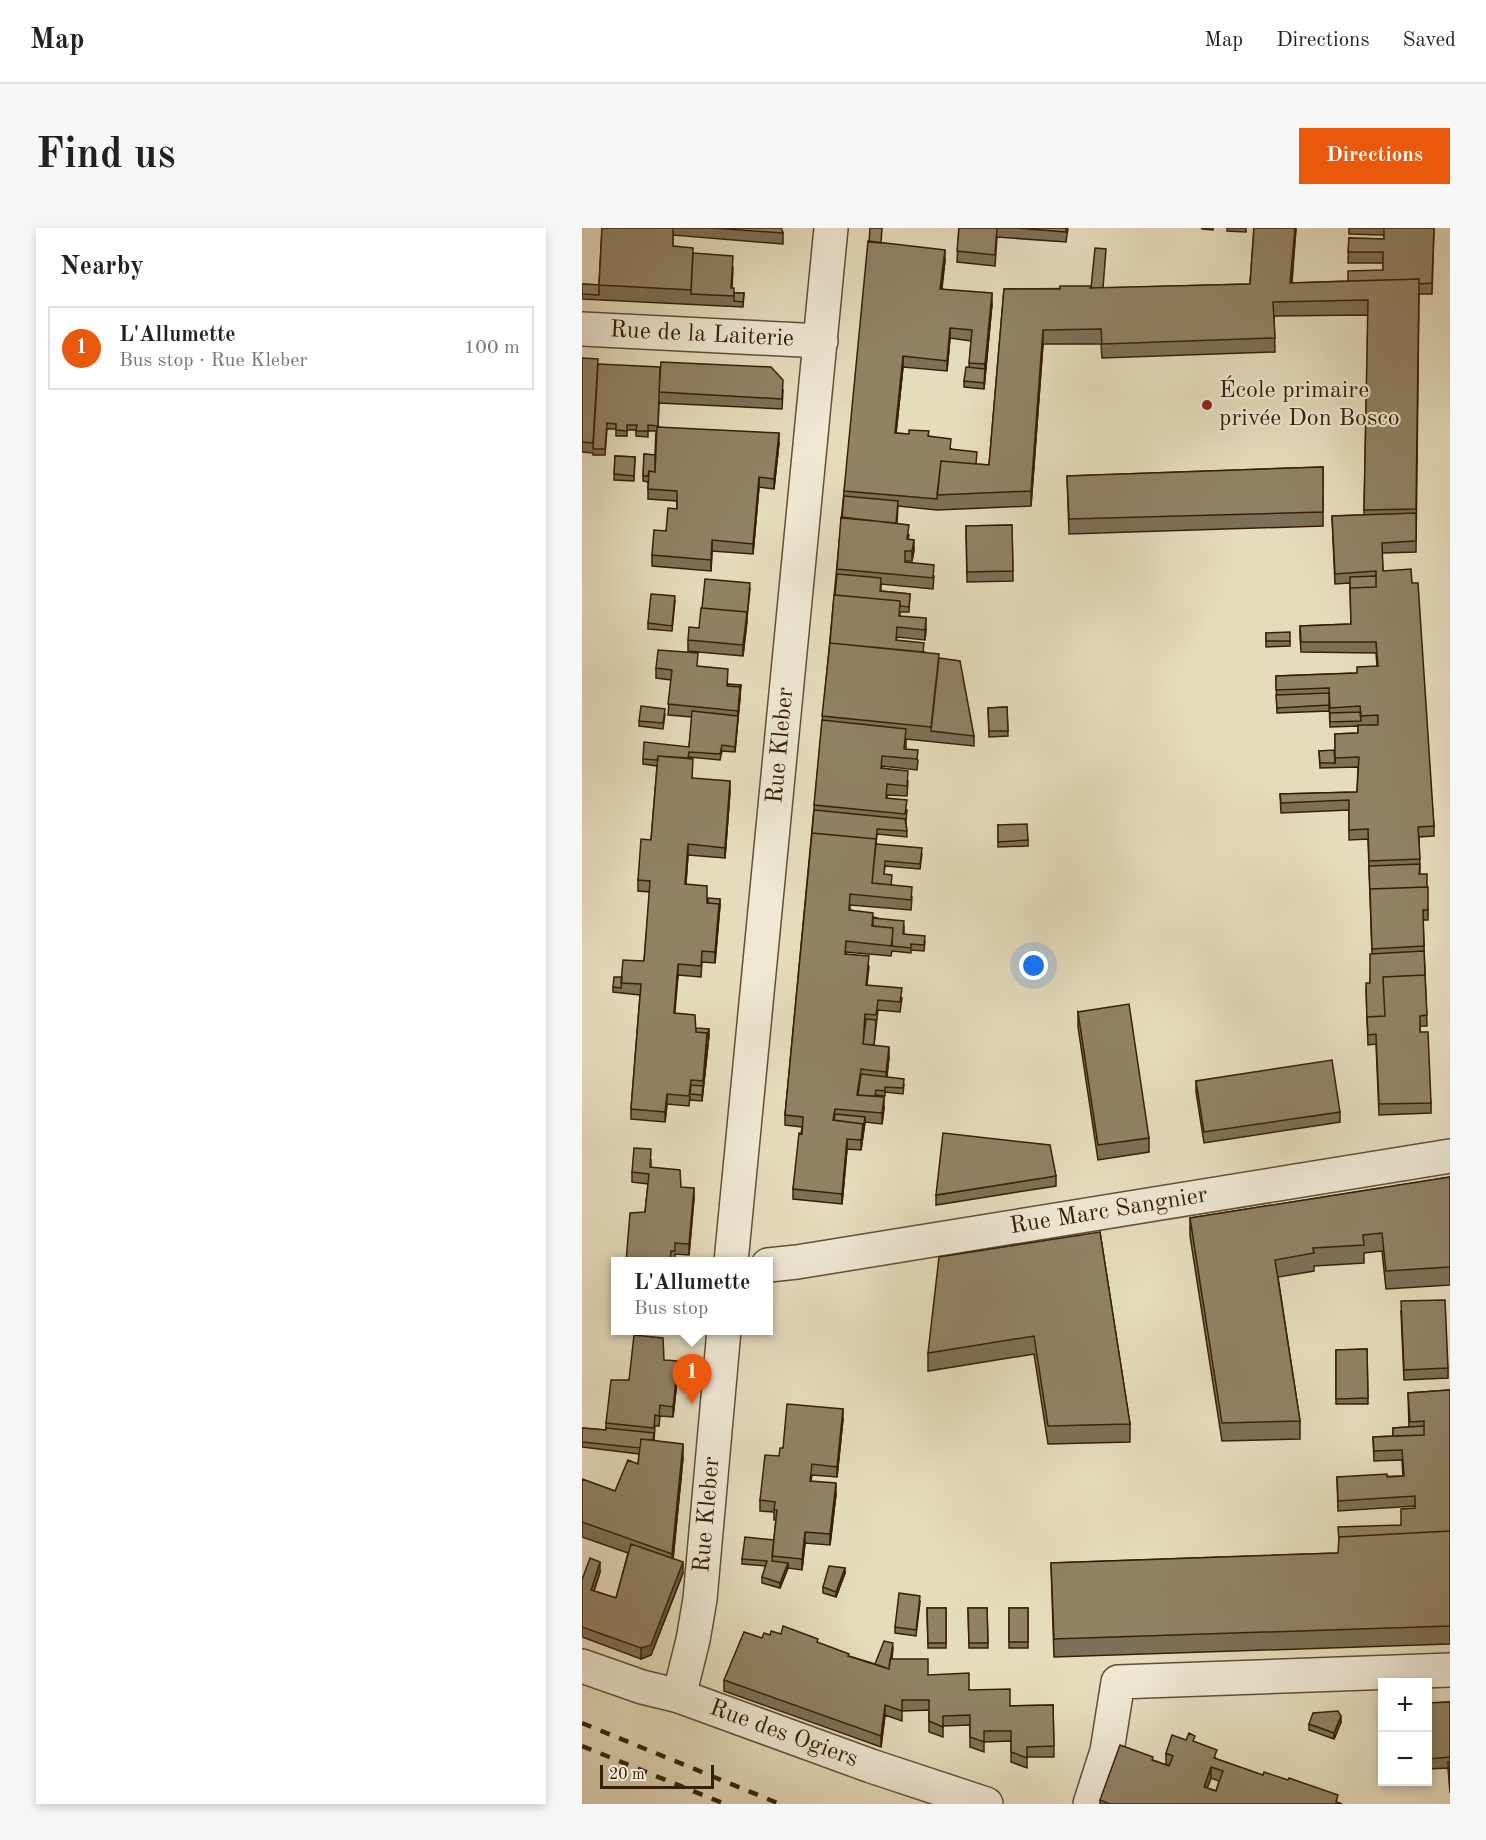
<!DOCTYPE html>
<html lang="en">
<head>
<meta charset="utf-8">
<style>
	:root { --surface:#fff; --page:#f6f6f6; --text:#202124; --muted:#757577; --line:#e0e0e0; --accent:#ea580c }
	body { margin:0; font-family:"Old Standard TT",serif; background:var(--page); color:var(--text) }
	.controls { position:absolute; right:18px; bottom:18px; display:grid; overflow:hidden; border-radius:0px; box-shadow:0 3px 9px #0003 }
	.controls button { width:54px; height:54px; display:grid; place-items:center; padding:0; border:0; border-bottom:2px solid var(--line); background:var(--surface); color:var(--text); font:30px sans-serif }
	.scale { position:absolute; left:18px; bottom:15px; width:114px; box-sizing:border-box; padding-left:6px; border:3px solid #372007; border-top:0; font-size:16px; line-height:21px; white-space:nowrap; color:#372007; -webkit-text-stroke:4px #eee8d4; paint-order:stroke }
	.you { position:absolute; left:452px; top:738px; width:21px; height:21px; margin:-15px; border:4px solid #fff; border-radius:50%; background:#1a73e8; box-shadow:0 0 0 9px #1a73e833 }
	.badge { display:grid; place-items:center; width:39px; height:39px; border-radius:50%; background:var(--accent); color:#fff; font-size:20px; font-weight:700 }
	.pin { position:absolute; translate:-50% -50px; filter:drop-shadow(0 2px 3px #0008) }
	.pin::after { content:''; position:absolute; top:32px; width:21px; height:18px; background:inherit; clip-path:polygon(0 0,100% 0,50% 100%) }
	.popup { position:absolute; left:29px; top:1029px; width:162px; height:78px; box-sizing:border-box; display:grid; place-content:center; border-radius:0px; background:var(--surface); filter:drop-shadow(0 2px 4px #0005); font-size:20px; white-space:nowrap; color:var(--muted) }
	.popup b { font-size:22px; color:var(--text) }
	.popup::after { content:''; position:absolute; left:50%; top:100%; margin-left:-12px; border:12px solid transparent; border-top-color:var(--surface) }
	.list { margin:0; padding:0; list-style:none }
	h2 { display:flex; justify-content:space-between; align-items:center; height:78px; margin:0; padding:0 24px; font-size:26px }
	h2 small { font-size:20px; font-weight:400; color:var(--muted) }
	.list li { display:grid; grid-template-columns:39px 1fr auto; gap:18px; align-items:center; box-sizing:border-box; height:84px; margin:0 12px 12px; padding:0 12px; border:2px solid var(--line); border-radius:0px }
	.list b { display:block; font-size:22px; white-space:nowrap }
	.list p { margin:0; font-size:20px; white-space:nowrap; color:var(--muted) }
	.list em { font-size:20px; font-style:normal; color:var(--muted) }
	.map { position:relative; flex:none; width:868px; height:1576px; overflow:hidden; border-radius:0px }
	header { display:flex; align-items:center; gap:36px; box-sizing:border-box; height:84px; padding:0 30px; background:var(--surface); border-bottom:2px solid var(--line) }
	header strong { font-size:28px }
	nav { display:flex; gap:33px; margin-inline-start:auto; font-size:21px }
	.intro { display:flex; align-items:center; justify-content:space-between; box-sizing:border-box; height:144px; padding:0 36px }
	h1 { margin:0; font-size:42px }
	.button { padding:15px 27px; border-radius:0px; background:var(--accent); color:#fff; font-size:21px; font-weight:700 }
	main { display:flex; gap:36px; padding:0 36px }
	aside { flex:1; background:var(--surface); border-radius:0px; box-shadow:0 3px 9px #0003 }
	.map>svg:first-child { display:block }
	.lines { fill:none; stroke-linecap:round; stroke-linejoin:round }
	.minor-casing { stroke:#624f34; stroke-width:36 }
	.minor { stroke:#eee8d4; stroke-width:33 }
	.rail { stroke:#372007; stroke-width:4.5; stroke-dasharray:10 10; stroke-linecap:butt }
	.wall { fill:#7d7058; stroke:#372007; stroke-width:1.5; fill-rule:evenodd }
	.shaded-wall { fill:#665b47; stroke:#372007; stroke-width:1.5 }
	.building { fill:#918266; stroke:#372007; stroke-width:1.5; fill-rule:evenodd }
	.poi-dot { fill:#8f2418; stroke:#eee8d4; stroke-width:2 }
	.labels { text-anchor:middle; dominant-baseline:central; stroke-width:4.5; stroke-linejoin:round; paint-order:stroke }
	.street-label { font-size:24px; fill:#372007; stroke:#eee8d4 }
	.poi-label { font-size:24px; fill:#372007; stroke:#eee8d4; text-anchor:start }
</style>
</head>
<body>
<header>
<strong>Map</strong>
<nav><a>Map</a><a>Directions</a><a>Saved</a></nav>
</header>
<div class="intro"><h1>Find us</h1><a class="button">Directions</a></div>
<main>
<aside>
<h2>Nearby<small></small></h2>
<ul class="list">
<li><span class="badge">1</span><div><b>L'Allumette</b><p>Bus stop · Rue Kleber</p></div><em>100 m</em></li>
</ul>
</aside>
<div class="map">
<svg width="868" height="1576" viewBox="0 0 868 1576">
	<rect width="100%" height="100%" fill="#e5dcbd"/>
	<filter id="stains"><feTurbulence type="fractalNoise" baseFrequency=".00333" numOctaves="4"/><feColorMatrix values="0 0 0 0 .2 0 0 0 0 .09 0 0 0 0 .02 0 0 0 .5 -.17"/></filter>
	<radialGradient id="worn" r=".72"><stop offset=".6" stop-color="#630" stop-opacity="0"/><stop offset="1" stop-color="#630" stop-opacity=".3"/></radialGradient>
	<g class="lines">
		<defs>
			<g id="minor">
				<path id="s1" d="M0,101L239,113"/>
				<path id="s2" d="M149,1034L249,0"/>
				<path id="s3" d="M186,1037L215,1034L868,928"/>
				<path id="s4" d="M0,1438L60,1459L97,1468L289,1538L404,1576"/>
				<path id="s5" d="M97,1468L111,1412L118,1371L142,1102"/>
				<path d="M508,1576L525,1523L536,1454L868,1442"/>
			</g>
		</defs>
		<use href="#minor" class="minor-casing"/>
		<use href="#minor" class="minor"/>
		<path class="rail" d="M0,1495L198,1576
			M0,1518L143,1576"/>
	</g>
	<path class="wall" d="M20,0H199L201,5V16L91,7V18L151,39L150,60L152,65H162L161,79L0,71V56L17,57Z
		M377,0H486L484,14L415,9L413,38L375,34Z
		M620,0H631V2L620,1Z
		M645,0H664V4L645,3Z
		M672,0H714L710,55L766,53L801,42V35H766L767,10L802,11V7L767,6V0H852L850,66H837L834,324L800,325L801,343L830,355L852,598V608L837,609L838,646L846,682V692H841L845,798H838V804L849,875V885L797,887L794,816L786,817L784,760L788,755L790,726L786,611L767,612V582L699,585L698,566L775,564L776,539L738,540L737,523L753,535V506L776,505V498L748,499L747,474V483L695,485L694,448L775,445L795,438L794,425L719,424L718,409V398L769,396L768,355L753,356L750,288L782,287L786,87L692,88L693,124L520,130L519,116H461L449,278L355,282L316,278L315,295L327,307L326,311L332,322L330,333H323V335L352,348L351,361L299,356V363L328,366L327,384H318V388L344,401L343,412L315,409L314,412L357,430L392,508V518L324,511V521L336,532L335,542L300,538V540L326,553L325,568L305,567V570L325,582L324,593L325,609L295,606L294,616L340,626L338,641L303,638L302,646L310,657L330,669L329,682L268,677V682L322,698V706L343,713L342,723L329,722V725L310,723L309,728L264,724V726L287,738L285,757L320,770L318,784L296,782L292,817L307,829L305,849L322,856L321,866L303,864V868L294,867V868L302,880L300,896L283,894L279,922L265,921L260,976L211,971V961L220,899L203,897V887L262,263L299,15L363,32L360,61L410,76L402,161L382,159V153L387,140L389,113L368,110L365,143L321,139L314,205L347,208L395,236L407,237L422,61L521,60L668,56Z
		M0,130L16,136L201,162L200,181L77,175L76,199L197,215L192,261L177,259L171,326L130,323L129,343L70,338V327L84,303L95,281V273L66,271V254L61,253L62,226L73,227L74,203H66V209L54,208V202H45V208H34V201H25L23,227H11V225L0,224Z
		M33,228L53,229L52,253L32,252Z
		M741,239V298L487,306L485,248Z
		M430,297L431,353L385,354L384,298Z
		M168,361L161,428L106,423V412L117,400Z
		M93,373L90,403L66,401V395Z
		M684,405L708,413V418L684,419Z
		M116,438L145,458L159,457L153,524L140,523L138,532L107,529L110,550L148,563L143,630L106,627L104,656L125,675L138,677L133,735L120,734L119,749L96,747L92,786L114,804L127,807L120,873L108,872V868L107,878L85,876L83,894L49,891V881L58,767L31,764V759L40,749L62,733L68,664L56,663V652L69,612L75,538L61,536V531L107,519L110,489L86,487L89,452L74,450V440Z
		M425,479L426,508L407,509L406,480Z
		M83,486L81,501L57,498V493Z
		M416,597L446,612V618L416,619Z
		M496,784L567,910V924L516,932L496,799Z
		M614,853L758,884V894L622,915L614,864Z
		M69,932V939L99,959L112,970L107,1027L93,1026V1033L44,1034L63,984L66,956L50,954V944Z
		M474,948V958L354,977V967Z
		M868,949V1057L804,1061L800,1023L782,1025V1035L732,1038V1043L696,1049L718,1193V1211L640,1213L608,1008V990Z
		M518,1004L548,1196V1214L466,1216L452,1126L346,1143V1125Z
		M819,1084L866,1140V1150L822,1152Z
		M785,1121L786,1176H754V1122Z
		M82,1132L96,1144L91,1189L78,1188L77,1198H73L72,1212L101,1230L91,1331L101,1345L69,1427L59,1431L0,1409V1352L18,1344L12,1363L34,1370L46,1325L0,1309V1251L33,1263L56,1236L57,1226L0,1219V1200L24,1202V1195L47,1152Z
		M868,1162V1416L472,1429L469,1335L756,1325L819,1297L833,1280V1278L756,1283L755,1249L821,1248L820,1232L792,1233L791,1209L811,1208V1200L827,1199L826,1165Z
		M261,1191L255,1249L230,1247L229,1253L254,1266L248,1317L223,1315L220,1342L206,1340L198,1360L180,1355V1349L184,1338L160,1336V1331L192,1312L194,1292H192V1284L178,1283V1272L201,1220Z
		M263,1345L254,1369L241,1365V1359Z
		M338,1374L334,1408L313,1405V1399Z
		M345,1380H364V1420H346Z
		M386,1380H405L406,1420H387Z
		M427,1380H446V1420H427Z
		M199,1406L236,1415L267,1428L293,1436L311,1420L310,1431L346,1447L428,1478L471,1477L472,1529H445V1540L429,1534V1513L402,1514V1524L388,1519V1497L361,1498V1509L347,1504V1482L320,1483V1493L303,1487L299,1519L142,1463V1452L180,1410L188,1407Z
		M868,1474V1565L866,1540L846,1541V1475Z
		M759,1494L752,1511L727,1502V1496Z
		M604,1512L613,1514L635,1531L760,1576H518V1572L571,1532L587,1538V1537L584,1536V1525ZM629,1550L637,1553L634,1563L625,1560Z"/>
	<path class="shaded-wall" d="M713,0H714L708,70V55Z
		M363,22V32L358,71V61Z
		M410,65V76L402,161L403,136Z
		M368,100V110L365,143V133Z
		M461,102V116L449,278V263Z
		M321,128V139L313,215V205Z
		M197,205V215L192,261V251Z
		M177,249V259L171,326V316Z
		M130,312V323L129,343V332Z
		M332,312V322L330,333V323Z
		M165,384V394L161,428V417Z
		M344,390V401L343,412V402Z
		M158,459V470L153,524L156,483Z
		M148,553V563L143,630V620Z
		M106,616V627L103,666V656Z
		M138,671V677L133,735V724Z
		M96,736V747L92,796V785Z
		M127,801V807L120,873L125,805Z
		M307,819V829L304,854V844Z
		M85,866V876L83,894V884Z
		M302,869V880L300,896V885Z
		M283,889V894L279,922V912Z
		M265,911V921L260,976V966Z
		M112,960V970L107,1027V1016Z
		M96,1133V1144L91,1189V1179Z
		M261,1181V1191L255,1249V1239Z
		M101,1216V1230L90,1341V1326Z
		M254,1255V1266L248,1317V1306Z
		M223,1304V1315L220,1342V1331Z
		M18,1334V1344L9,1372V1362Z
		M101,1334V1345L69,1427L59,1431V1420Z
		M206,1335V1340L198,1360V1355Z
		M263,1340V1345L254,1369V1364Z
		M303,1477V1487L299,1519V1508Z
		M759,1488V1494L752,1511V1505Z
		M629,1539V1550L622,1569V1559Z"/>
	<path class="building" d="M20,0H91V18L111,20L109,62L17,57Z
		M131,0H199L201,5Z
		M288,0H300L299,15L287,14Z
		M377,0H415L413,27L375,23Z
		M434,0H484V4Z
		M672,0H713L708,55L837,51L834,281L782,282L786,72L691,74L693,110L520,116L519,101L461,102L449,263L355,267L359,233L407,237L422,61H478V58H509L508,60L668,56Z
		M802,0H852L850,55L837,56V51L766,53V43L801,42V24H766L767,10L802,11Z
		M286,13L363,22L358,61L410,65L403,136L387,135L390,102L368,100L365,133L321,128L313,205L327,206V202L347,203L346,208L369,211L368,221L395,224L394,236L359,233L355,271L262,263Z
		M513,20L524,21L521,60H509Z
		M111,25L151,28L149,60H152V68L109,66Z
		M0,56L17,57V67L0,66Z
		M152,65H162L161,74L152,73Z
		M0,130L16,131L11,215L0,214Z
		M79,134L189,139L201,152L200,171L77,164Z
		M16,136L78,139L76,198L66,197V203H54L55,197H45V203L34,202V196L25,195L23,221H11Z
		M384,139L403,141L402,155L382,153Z
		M75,199L197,205L192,251L177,249L171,316L130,312L129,332L70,327L72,302L84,303L86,280L95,281V263L66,261L67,243L73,244Z
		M62,226L73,227V244L67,243L66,248H61Z
		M33,228L53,229L52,248L32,246Z
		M741,239V284L487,291L485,248Z
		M262,268L316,273L314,295L260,290Z
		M834,285V313L800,315L801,343L829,341L830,355H836L852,598L836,599L838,631L787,633L786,601L767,602V572L699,575L698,566L775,564L777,529L753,530V506L776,505V497H796V487L779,488L778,478L748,480L747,460L694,462V448L775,445V439L796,438L794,414H719L718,398L769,396L768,360L794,359V343L753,346L750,288Z
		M259,289L327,297L325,311L332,312L330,323H323V334L352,337L351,350L255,341Z
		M430,297L431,343L385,344L384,298Z
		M255,346L299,350L298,363L328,366L327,379L318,378V373L253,367Z
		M794,348V359L768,360V365V349Z
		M123,351L168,355L165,389V384L120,380Z
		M69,366L93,368L90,398L66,395Z
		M252,367L318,373L317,388L344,390L343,402L315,399L314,412L342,415L341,424L248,415Z
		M119,380L165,384L161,417L106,412L107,399L117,400Z
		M708,404V413H684V405Z
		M248,415L357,426L349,499L240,488Z
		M76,422L116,425L115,438L146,441L145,458L158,459L156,483L86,476L90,442L74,440Z
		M357,430L378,433L392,508L349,503Z
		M146,456L159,457L158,464V459L146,458Z
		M747,465V477L695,480L694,467Z
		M59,478L83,481L81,495L57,493Z
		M425,479L426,503H407L406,480Z
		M110,483L156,488L153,519L140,517L138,526L107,524L106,530L76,528L75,532L61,531L62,514L107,519Z
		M778,484L779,493L748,494V485Z
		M240,492L324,501L322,521L336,522L335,531L300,528L299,540L326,543L325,558L305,556L304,570L325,572L323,586L232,577Z
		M752,522L753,535H738L737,523Z
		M76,528L111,531L110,550L148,553L143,620L106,616L103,656L125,658V675L137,676L133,724L120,723L119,738L96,736L92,785L113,787L114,804L125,805L121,853L109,852L107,868L85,866L83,884L49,881L59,756L39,755L41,732L62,733L68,653L56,652L59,611L69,612Z
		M232,582L323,591L325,603L295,601L294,616V611L230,605Z
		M445,596L446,612L416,614V597Z
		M230,605L294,611L290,655L330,659L329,672L268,666L267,682L291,685L290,698L311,700L310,713L309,718L264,713L263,726L287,728L284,757L320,760L318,774L296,772L294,787L283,786L281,816L307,819L304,844L279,841L275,867L302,869L300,885L253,881L251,892L281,896L279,912L265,911L260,966L211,961L217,905L220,906L221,889L203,887Z
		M294,616L340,620L338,636L303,633L302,646L310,647L309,657L290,655Z
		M838,636L837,646H845V659L788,661V666L787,638Z
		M846,659V682H841L842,718L790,721L788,661Z
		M126,670L138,671L137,681V676L126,675Z
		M291,690L322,693L321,706L343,708L342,717L329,716V720L310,718L311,700L291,698Z
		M842,723L843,747L801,749L803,788L785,789V794L784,755H788V726Z
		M843,747L845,787L838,788V804H846L849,875L797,876L794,806L786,807L785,789L803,788L801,749Z
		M32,749H40L39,760L31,759Z
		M547,776L567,910L516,917L496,784Z
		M284,791L294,792L292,817L281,816Z
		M114,800L127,801L125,810V805L114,804Z
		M750,832L758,884L622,904L614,853Z
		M279,846L322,851L321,860L303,859V863L294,862L293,868L276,867Z
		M109,857L121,858L120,867L108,866Z
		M253,886L283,889L281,901V896L252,892Z
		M361,905L468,917L474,948L354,967Z
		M52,920L69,921L68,939L98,942L99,959L112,960L107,1016L93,1015V1023H89L88,1034H44L48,985L63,984L67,946L50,944Z
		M868,949V1039L804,1043L800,1005L781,1007L782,1017L731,1020L732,1025L693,1032L718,1193L640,1195L608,990Z
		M518,1004L548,1196L466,1198L452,1108L346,1125L357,1029Z
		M863,1072L866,1140L822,1142L819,1073Z
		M52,1107L81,1110L82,1132L96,1133L91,1179L78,1177L77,1188L73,1187L72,1200L24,1195L29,1152H47Z
		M785,1121L786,1170L754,1171V1122Z
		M868,1162V1303L757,1309V1313L756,1299L819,1297V1281L833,1280V1268L756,1273L755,1249L805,1246V1249L822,1248L820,1222L792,1223L791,1209L842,1207V1193L828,1194L826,1165Z
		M205,1176L261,1181L255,1239L230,1236L228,1253L254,1255L248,1306L223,1304L220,1331L190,1328L195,1282H192L193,1274L178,1272L183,1227L197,1228L198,1220H201Z
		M842,1198V1207L811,1208V1200Z
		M0,1200L24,1202V1200L72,1205L71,1212L59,1211L58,1220L0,1214Z
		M59,1211L101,1216L90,1326L0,1294V1251L33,1263L46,1232L56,1236Z
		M868,1303V1398L472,1411L469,1335L756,1325L757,1309Z
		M163,1309L192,1312L190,1333L206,1335L198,1355L180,1349L185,1333L160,1331Z
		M49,1316L101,1334L69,1417L59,1420L0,1399V1352L8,1330L18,1334L9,1362L34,1370Z
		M247,1338L263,1340L254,1364L241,1359Z
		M317,1365L338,1368L334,1402L313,1399Z
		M345,1380H364V1415H346Z
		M386,1380H405L406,1415H387Z
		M427,1380H446V1414H427Z
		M201,1398L236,1411L235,1414L267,1426L266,1428L307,1441L308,1431H346V1447L387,1445V1462L428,1461V1478L471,1477L472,1518L445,1519V1530L429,1524V1503H402V1514L388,1509V1487L361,1488V1499L347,1493V1472H320V1483L303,1477L299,1508L142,1452L162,1404L180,1410L182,1405L188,1407L189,1403L199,1406Z
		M302,1413L311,1415L307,1441L293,1436Z
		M868,1474V1529L846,1531V1475Z
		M756,1483L759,1488L752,1505L727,1496L731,1485Z
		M607,1505L613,1508L611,1513L635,1522L632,1530L681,1547L682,1544L706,1552L707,1550L756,1567L754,1574L760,1576H528L518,1572L538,1517L571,1529L570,1532L587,1538L591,1528L584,1525L590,1507L604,1512ZM629,1539L641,1543L634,1563L622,1559Z
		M866,1534H868V1560Z"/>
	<circle class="poi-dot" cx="625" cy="177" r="6"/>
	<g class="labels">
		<g class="street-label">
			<text stroke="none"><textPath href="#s1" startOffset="120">Rue de la Laiterie</textPath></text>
			<text stroke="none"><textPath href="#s2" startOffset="519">Rue Kleber</textPath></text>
			<text stroke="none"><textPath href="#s3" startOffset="345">Rue Marc Sangnier</textPath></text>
			<text stroke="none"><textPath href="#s5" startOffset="184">Rue Kleber</textPath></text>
			<text stroke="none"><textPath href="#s4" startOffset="213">Rue des Ogiers</textPath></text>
		</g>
		<g class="poi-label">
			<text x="637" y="163">École primaire<tspan x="637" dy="28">privée Don Bosco</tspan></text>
		</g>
	</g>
	<rect width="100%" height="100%" filter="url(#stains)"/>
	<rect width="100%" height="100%" fill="url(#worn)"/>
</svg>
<div class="controls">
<button>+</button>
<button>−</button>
</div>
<div class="scale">20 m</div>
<div class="you"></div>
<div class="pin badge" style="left:110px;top:1176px">1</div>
<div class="popup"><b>L'Allumette</b>Bus stop</div>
</div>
</main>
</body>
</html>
